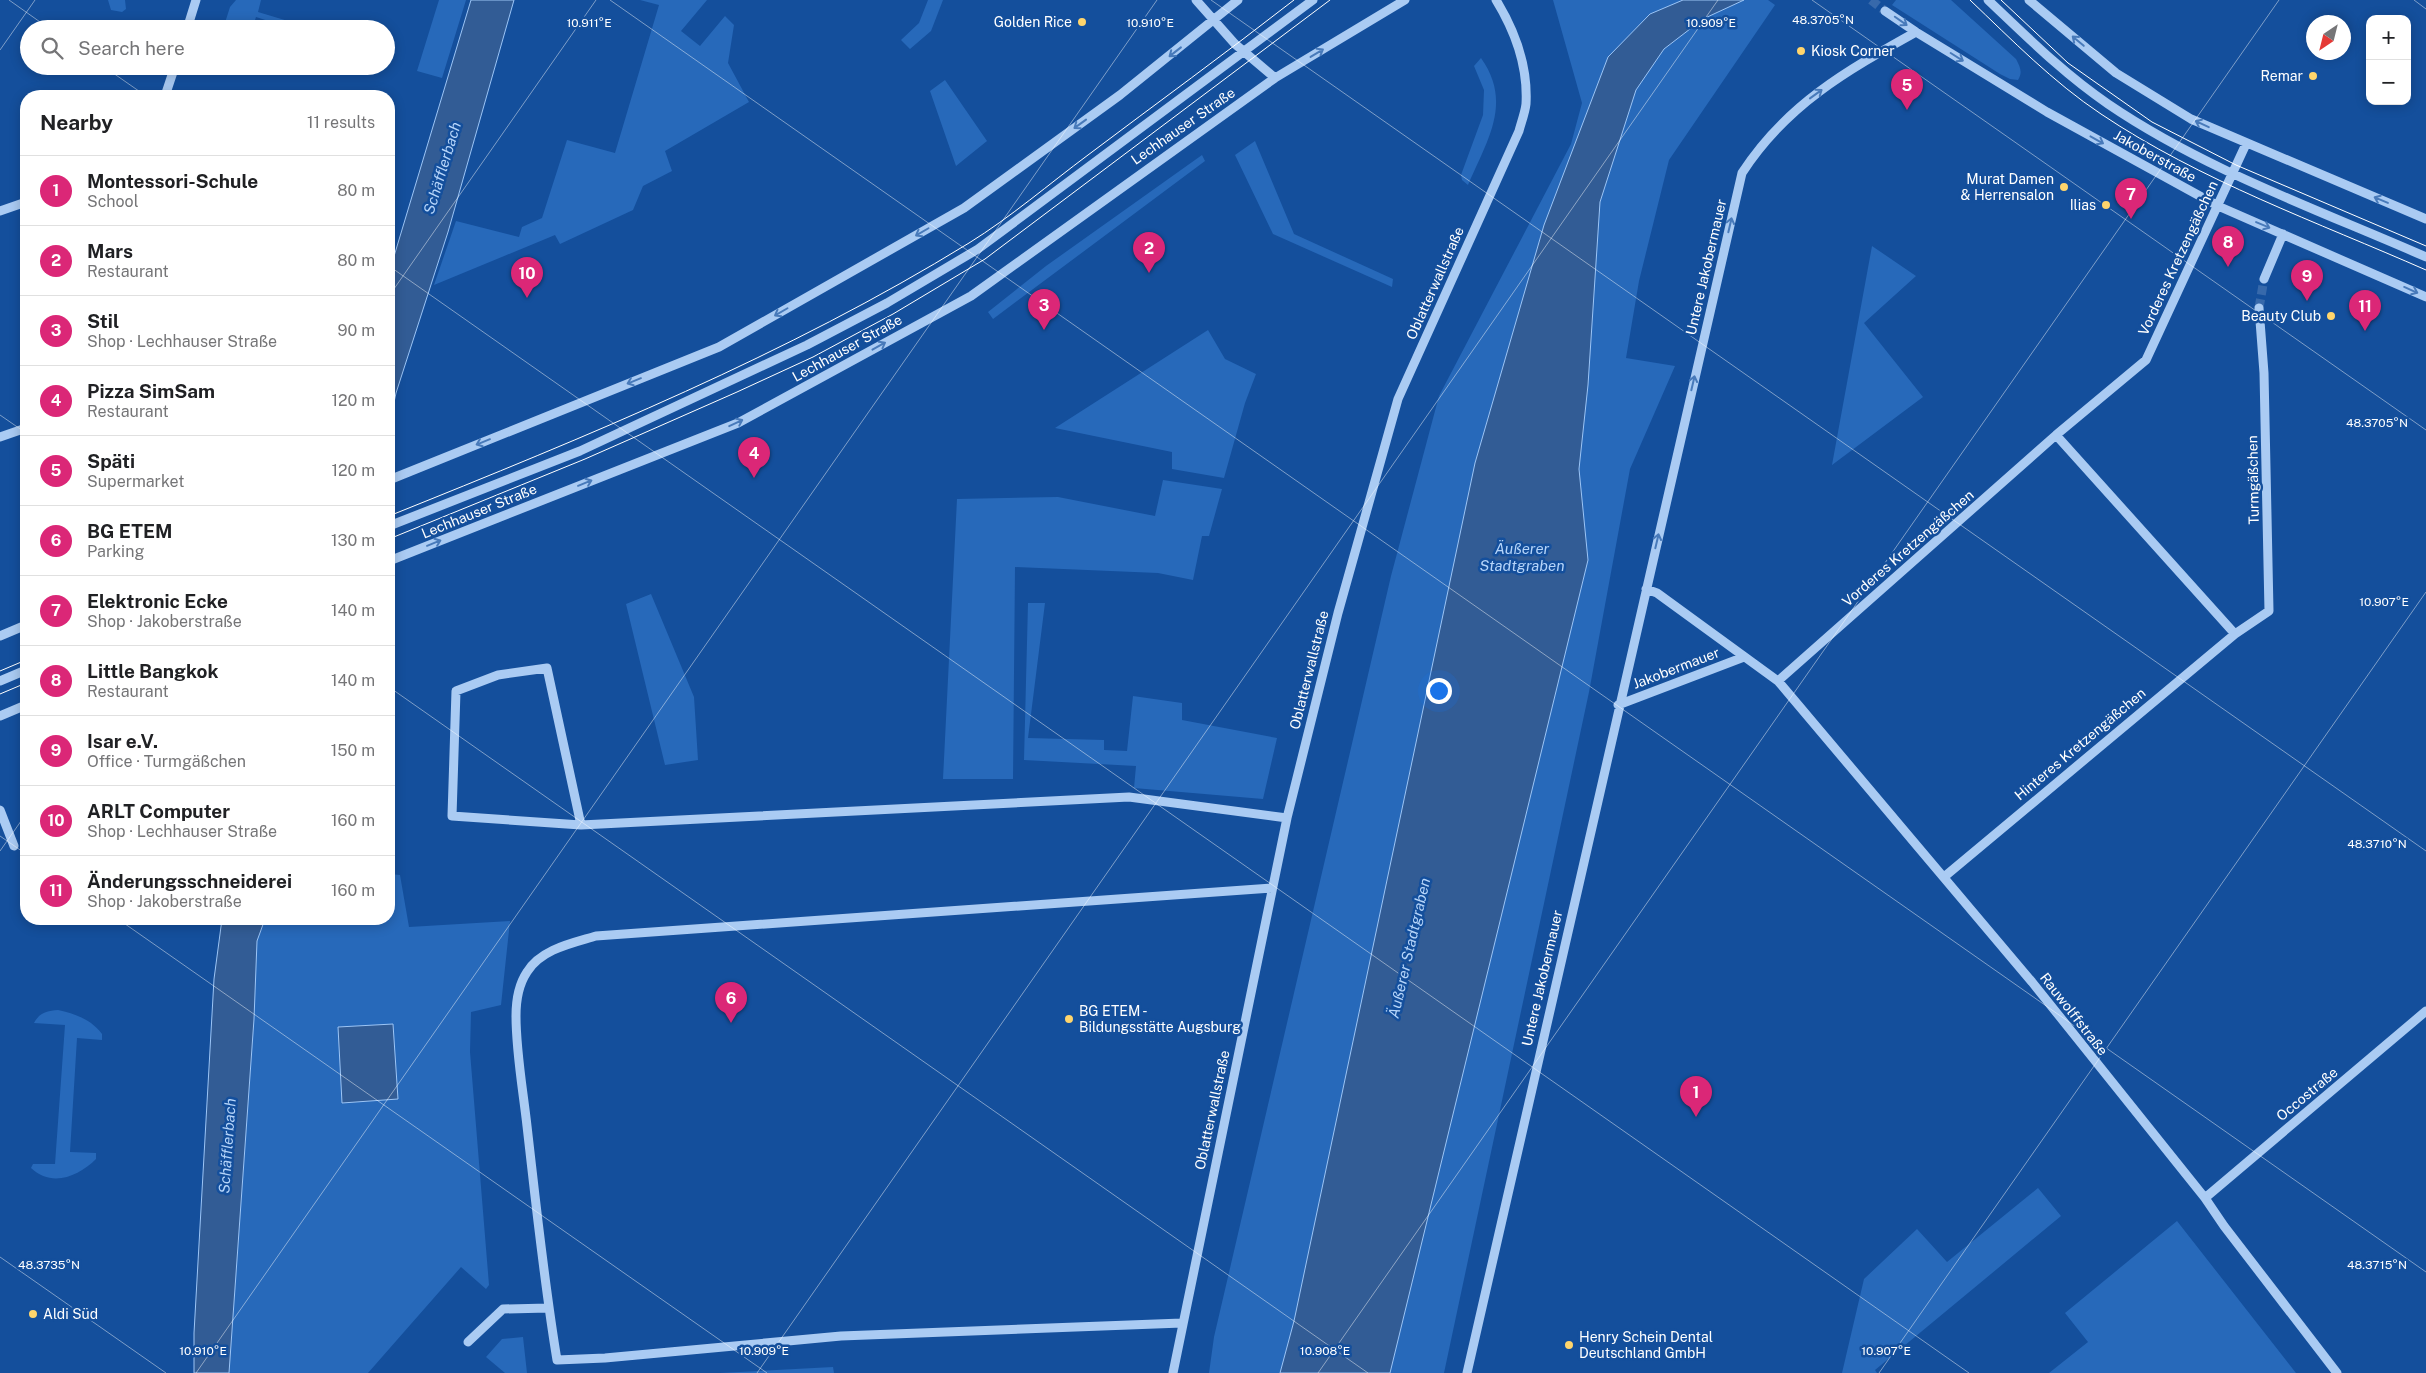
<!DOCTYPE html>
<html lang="en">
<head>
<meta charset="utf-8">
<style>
	:root { --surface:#fff; --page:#f6f6f6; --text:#202124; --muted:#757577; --line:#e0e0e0; --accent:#db2777 }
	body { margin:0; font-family:"Public Sans",sans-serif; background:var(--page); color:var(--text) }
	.controls { position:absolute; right:15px; top:15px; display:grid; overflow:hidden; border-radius:10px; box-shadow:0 2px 12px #0003 }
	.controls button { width:45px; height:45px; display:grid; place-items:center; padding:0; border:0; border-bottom:1px solid var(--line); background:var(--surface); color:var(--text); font:25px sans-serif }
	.compass { position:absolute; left:2306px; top:15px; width:45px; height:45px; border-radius:50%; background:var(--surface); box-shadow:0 2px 12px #0003; rotate:215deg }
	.you { position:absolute; left:1438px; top:690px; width:18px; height:18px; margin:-12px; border:4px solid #fff; border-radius:50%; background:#1a73e8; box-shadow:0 0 0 8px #1a73e833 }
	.badge { display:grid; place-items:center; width:32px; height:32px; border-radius:50%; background:var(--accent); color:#fff; font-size:16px; font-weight:700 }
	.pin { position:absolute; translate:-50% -41px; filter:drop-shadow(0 1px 2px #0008) }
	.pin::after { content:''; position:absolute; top:26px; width:18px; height:15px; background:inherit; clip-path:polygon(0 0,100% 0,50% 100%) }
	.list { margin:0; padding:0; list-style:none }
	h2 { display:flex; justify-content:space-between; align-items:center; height:65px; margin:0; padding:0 20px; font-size:21px }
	h2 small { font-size:16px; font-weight:400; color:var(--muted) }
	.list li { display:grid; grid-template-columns:32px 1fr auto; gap:15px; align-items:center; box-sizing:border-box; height:70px; padding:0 20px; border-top:1px solid var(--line) }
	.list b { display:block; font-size:19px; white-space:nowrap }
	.list p { margin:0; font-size:16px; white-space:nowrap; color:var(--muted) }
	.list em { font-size:16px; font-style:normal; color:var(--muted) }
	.icon { flex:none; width:28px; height:28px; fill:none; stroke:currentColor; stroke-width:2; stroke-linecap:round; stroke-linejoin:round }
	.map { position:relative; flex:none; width:2426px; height:1373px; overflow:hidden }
	.search { position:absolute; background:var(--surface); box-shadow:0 2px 12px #0003; left:20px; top:20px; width:375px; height:55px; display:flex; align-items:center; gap:12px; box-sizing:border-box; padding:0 18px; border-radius:28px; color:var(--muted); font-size:19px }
	.panel { position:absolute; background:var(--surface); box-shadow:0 2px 12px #0003; left:20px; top:90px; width:375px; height:835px; border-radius:20px }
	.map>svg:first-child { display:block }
	.green { fill:#2769ba }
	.water { fill:#325c95; stroke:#9cc5f6 }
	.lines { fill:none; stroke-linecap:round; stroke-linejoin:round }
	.minor-tunnel { stroke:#3769ab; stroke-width:9; stroke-dasharray:9 4.5; stroke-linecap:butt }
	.minor { stroke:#aacbf3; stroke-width:9 }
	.tram { stroke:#fff; stroke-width:1 }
	.oneway { stroke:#487aba }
	.ticks { fill:none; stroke:#fff; stroke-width:1; stroke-opacity:0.45 }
	.poi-dot { fill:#ffd56c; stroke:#144f9c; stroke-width:2 }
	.labels { text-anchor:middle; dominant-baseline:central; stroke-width:5; stroke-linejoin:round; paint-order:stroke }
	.poi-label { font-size:14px; fill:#fff; stroke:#144f9c; text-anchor:end }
	.street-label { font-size:14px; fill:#fff; stroke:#144f9c }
	.water-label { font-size:15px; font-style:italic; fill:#b6d5fa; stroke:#144f9c }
	.ticks-label { font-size:12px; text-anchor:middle; fill:#fff; stroke:#144f9c; stroke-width:5; stroke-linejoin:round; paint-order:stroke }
</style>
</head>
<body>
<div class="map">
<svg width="2426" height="1373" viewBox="0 0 2426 1373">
	<rect width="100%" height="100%" fill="#144f9c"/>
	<path class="green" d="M108,0H125L126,9L122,12L111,10Z
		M236,0H261L258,12L288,21L287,27L256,17L252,29H223L230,7Z
		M439,0H466L442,78L417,71Z
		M640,0H707L681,31L700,46L725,16L734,25L728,63L749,102L665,151L672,171L643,186L633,210L560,244L555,235L434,285L456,221L519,237L522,227L542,218L567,140L615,153L659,5Z
		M928,0H943L931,31L910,49L901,40L919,23Z
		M1553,0H1768L1775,5L1669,160L1639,281L1626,358L1675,366L1630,469L1589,692L1444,1373H1209L1214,1337L1391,576L1439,396L1571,144L1582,103Z
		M1896,0H1951L2016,59C2020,67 2023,72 2018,80L2010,79L2000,74L1892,5Z
		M1481,58C1513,103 1487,140 1468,185L1462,180L1461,175L1483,115L1484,90L1474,66Z
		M216,66H241L239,75L218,69Z
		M945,80L987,141L956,166L930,91Z
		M1255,141L1294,234L1393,279L1392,287L1273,234L1235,155Z
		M1202,155L1205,161L993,319L988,312L1046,266Z
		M1872,246L1916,276L1864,323L1923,397L1832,465Z
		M1208,330L1225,359L1256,374L1245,403L1224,478L1172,469V452L1055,428Z
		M1163,480L1222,489L1209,536H1202L1193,580L1158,573L1015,567L1013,779H943L957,499L1058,497L1155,516Z
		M651,594L694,697L698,760L665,765L626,604Z
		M1028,603H1045L1028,738L1104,740V750L1127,751L1133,696L1182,703V720L1277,738L1263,799L1134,788L1136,766L1024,760Z
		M389,874L400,875L409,927L510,921L501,1005L471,1012L470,1052L489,1285L486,1289L461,1267L368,1373H229L254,1019L257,940L265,919H389Z
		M58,1010C75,1014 91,1019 102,1034V1040L77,1038L70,1152L96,1153V1159C79,1176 52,1188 31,1168L33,1164H55L65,1025L34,1023C40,1012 47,1011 58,1010Z
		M2038,1188L2061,1216L1875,1370L1877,1373H1842L1864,1279L1917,1229L1947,1262Z
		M2177,1221L2296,1373H2049L2088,1342L2065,1313Z
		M523,1337L527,1373H505L486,1357L502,1339Z
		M833,1367L834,1373H720Z"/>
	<path class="water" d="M471,0H514L448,232L396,393L389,426V273Z
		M1683,0H1744L1703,19L1664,49L1636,90L1600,202L1588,385L1579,469L1588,560L1390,1373H1280L1294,1321L1475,463L1544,225L1608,57L1650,14Z
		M222,919H265L257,941L254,1019L229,1373H194V1333L214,979Z
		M393,1024L398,1099L342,1103L338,1027Z"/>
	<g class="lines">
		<path class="minor-tunnel" d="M1871,0L1885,11
			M2259,308L2264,279"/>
		<path class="minor" d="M1196,0L1235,44L1275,78
			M1988,0C2026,36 2064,74 2108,104C2205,170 2319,210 2426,257
			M2029,0L2116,73L2191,119L2426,219
			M1885,11L1916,32L2047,112L2218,206L2426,297
			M187,29L196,0
			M165,96L175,66
			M0,211L26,202
			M2264,279L2283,234
			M2056,435L2235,634
			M0,437L26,428
			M389,480L719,347L964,208L1120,95L1238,0
			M389,526L580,451L807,345L887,303L978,249L1313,0
			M389,561L738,423L971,296L1275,78L1405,0
			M1646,589L1657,593L1778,681L2032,982L2205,1198L2224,1226L2337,1373
			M0,636L26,625
			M0,681L26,670
			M1778,681L2056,435L2146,360L2246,144
			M1618,705L1744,657
			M0,716L26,705
			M0,810L14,846
			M581,825L452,816L456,691L498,675L547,668L581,825L1129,797L1287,818
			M1944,877L2235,634L2269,611L2264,373L2259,308
			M2205,1198L2426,1011
			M1182,1323L841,1336L605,1358L557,1360C544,1282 536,1204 527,1126C523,1090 516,1052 516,1016C516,1002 519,984 527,972C541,949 573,943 596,936L1272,888
			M468,1342L503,1309L548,1308
			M1173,1373L1287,818L1338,613L1398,399L1519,131C1521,123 1525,113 1526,104C1528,68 1515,31 1496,0
			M1467,1373L1742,173C1786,105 1846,71 1916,32"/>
		<path class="tram" d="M1970,0C2012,40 2053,82 2101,114C2201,181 2317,222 2426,270
			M2001,0L2068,63L2152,122L2236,165L2426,246
			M389,516C588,436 787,355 969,243C1011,217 1049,184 1088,155C1157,103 1226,53 1294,0
			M389,539L585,459L737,392L813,357L893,314L985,259L1330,0
			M0,671L26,660
			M0,694L26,683"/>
	</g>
	<defs><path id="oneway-shaft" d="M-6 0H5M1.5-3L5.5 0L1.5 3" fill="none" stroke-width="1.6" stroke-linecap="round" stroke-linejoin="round" transform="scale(1.25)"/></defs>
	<g class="oneway">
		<use href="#oneway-shaft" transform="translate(1901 21) rotate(35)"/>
		<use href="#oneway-shaft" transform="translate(2078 41) rotate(-140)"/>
		<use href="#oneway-shaft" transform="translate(1175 52) rotate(142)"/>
		<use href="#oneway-shaft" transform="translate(1317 53) rotate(-31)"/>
		<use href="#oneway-shaft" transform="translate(1957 57) rotate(32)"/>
		<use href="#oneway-shaft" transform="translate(1816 94) rotate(-36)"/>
		<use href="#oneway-shaft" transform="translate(1080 124) rotate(144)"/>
		<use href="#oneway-shaft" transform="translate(2202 124) rotate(-155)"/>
		<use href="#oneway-shaft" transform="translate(2097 140) rotate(29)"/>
		<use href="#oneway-shaft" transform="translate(2381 200) rotate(-157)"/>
		<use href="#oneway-shaft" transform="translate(1730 225) rotate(-77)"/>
		<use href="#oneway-shaft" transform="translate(2263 225) rotate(23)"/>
		<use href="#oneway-shaft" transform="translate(922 232) rotate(150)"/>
		<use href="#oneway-shaft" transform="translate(2411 290) rotate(24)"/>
		<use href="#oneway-shaft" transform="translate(781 312) rotate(150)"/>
		<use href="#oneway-shaft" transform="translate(879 346) rotate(-29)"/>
		<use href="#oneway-shaft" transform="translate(634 381) rotate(158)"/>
		<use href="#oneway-shaft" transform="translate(1693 383) rotate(-77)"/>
		<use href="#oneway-shaft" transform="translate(736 423) rotate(-25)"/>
		<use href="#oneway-shaft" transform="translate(483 442) rotate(158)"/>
		<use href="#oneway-shaft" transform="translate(585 483) rotate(-22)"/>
		<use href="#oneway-shaft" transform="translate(1657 541) rotate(-77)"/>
		<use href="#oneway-shaft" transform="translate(434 543) rotate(-22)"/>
	</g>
	<path class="ticks" d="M9,0L50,29M610,0L2426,1272M1211,0L2426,851M1812,0L2426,430M2414,0L2426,9M0,50L35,0M103,66L146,96M389,266L1969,1373M389,296L596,0M0,415L26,433M389,687L1368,1373M0,836L26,854M0,851L26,814M118,919L767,1373M0,1257L166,1373M196,1373L1157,0M757,1373L1718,0M1318,1373L2279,0M1879,1373L2426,592"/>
	<g class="poi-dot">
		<circle cx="1082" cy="22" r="5"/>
		<circle cx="1801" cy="51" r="5"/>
		<circle cx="2313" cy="76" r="5"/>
		<circle cx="2064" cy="187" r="5"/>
		<circle cx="2106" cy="205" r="5"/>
		<circle cx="2331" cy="316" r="5"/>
		<circle cx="1069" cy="1019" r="5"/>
		<circle cx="33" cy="1314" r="5"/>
		<circle cx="1569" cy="1345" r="5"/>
	</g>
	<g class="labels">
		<g class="poi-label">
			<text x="1072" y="22">Golden Rice</text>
			<text x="1811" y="51" text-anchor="start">Kiosk Corner</text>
			<text x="2303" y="76">Remar</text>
			<text x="2054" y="179">Murat Damen<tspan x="2054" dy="16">&amp; Herrensalon</tspan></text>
			<text x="2096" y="205">Ilias</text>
			<text x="2321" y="316">Beauty Club</text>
			<text x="1079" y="1011" text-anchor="start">BG ETEM -<tspan x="1079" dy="16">Bildungsstätte Augsburg</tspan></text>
			<text x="43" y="1314" text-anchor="start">Aldi Süd</text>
			<text x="1579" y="1337" text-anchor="start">Henry Schein Dental<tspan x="1579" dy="16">Deutschland GmbH</tspan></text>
		</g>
		<g class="street-label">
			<text transform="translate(1183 126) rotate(-35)">Lechhauser Straße</text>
			<text transform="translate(2155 156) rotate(29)">Jakoberstraße</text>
			<text transform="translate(2178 258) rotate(-65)">Vorderes Kretzengäßchen</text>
			<text transform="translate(1706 267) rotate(-77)">Untere Jakobermauer</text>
			<text transform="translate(1435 283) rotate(-66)">Oblatterwallstraße</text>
			<text transform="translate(847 348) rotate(-29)">Lechhauser Straße</text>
			<text transform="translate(2253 480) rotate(-91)">Turmgäßchen</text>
			<text transform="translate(479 511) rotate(-22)">Lechhauser Straße</text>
			<text transform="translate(1908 548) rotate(-41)">Vorderes Kretzengäßchen</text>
			<text transform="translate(1676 668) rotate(-21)">Jakobermauer</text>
			<text transform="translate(1309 670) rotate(-76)">Oblatterwallstraße</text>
			<text transform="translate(2080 744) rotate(-40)">Hinteres Kretzengäßchen</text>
			<text transform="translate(1542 978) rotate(-77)">Untere Jakobermauer</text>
			<text transform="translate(2074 1014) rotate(52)">Rauwolffstraße</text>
			<text transform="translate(2307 1094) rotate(-40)">Occostraße</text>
			<text transform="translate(1212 1110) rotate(-78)">Oblatterwallstraße</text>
		</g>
		<g class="water-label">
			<text transform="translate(442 168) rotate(-73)">Schäfflerbach</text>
			<text x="1522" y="548">Äußerer<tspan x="1522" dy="17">Stadtgraben</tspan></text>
			<text transform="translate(1409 948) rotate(-77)">Äußerer Stadtgraben</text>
			<text transform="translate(227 1146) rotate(-86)">Schäfflerbach</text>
		</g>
	</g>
	<g class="ticks-label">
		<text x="1823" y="24">48.3705°N</text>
		<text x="589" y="27">10.911°E</text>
		<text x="1150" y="27">10.910°E</text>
		<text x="1711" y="27">10.909°E</text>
		<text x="2377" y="427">48.3705°N</text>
		<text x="2384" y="606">10.907°E</text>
		<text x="2377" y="848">48.3710°N</text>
		<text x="49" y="1269">48.3735°N</text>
		<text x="2377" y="1269">48.3715°N</text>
		<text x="203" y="1355">10.910°E</text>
		<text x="764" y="1355">10.909°E</text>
		<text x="1325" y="1355">10.908°E</text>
		<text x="1886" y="1355">10.907°E</text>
	</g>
</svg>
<div class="controls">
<button>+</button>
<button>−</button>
</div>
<svg class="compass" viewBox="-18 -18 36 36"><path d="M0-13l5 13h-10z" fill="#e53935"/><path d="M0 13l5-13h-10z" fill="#757577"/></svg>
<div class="you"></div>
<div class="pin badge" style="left:1696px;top:1117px">1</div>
<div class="pin badge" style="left:1149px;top:273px">2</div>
<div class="pin badge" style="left:1044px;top:330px">3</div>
<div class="pin badge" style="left:754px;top:478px">4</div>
<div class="pin badge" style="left:1907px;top:110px">5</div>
<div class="pin badge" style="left:731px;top:1023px">6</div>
<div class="pin badge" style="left:2131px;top:219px">7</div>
<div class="pin badge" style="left:2228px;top:267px">8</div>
<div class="pin badge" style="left:2307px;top:301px">9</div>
<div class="pin badge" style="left:527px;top:298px">10</div>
<div class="pin badge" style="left:2365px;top:331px">11</div>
<div class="search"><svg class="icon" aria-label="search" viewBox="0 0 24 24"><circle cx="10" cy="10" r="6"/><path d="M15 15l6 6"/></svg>Search here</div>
<section class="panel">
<h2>Nearby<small>11 results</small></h2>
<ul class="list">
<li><span class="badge">1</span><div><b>Montessori-Schule</b><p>School</p></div><em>80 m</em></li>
<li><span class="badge">2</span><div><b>Mars</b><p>Restaurant</p></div><em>80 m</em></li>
<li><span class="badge">3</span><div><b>Stil</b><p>Shop · Lechhauser Straße</p></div><em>90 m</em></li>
<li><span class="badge">4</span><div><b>Pizza SimSam</b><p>Restaurant</p></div><em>120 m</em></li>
<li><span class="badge">5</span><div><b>Späti</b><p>Supermarket</p></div><em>120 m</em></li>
<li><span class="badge">6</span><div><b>BG ETEM</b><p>Parking</p></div><em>130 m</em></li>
<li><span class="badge">7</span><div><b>Elektronic Ecke</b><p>Shop · Jakoberstraße</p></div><em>140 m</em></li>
<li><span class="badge">8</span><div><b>Little Bangkok</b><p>Restaurant</p></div><em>140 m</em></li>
<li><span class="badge">9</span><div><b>Isar e.V.</b><p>Office · Turmgäßchen</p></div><em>150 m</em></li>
<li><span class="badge">10</span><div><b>ARLT Computer</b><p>Shop · Lechhauser Straße</p></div><em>160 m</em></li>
<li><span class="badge">11</span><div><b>Änderungsschneiderei</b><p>Shop · Jakoberstraße</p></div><em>160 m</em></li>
</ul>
</section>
</div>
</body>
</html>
